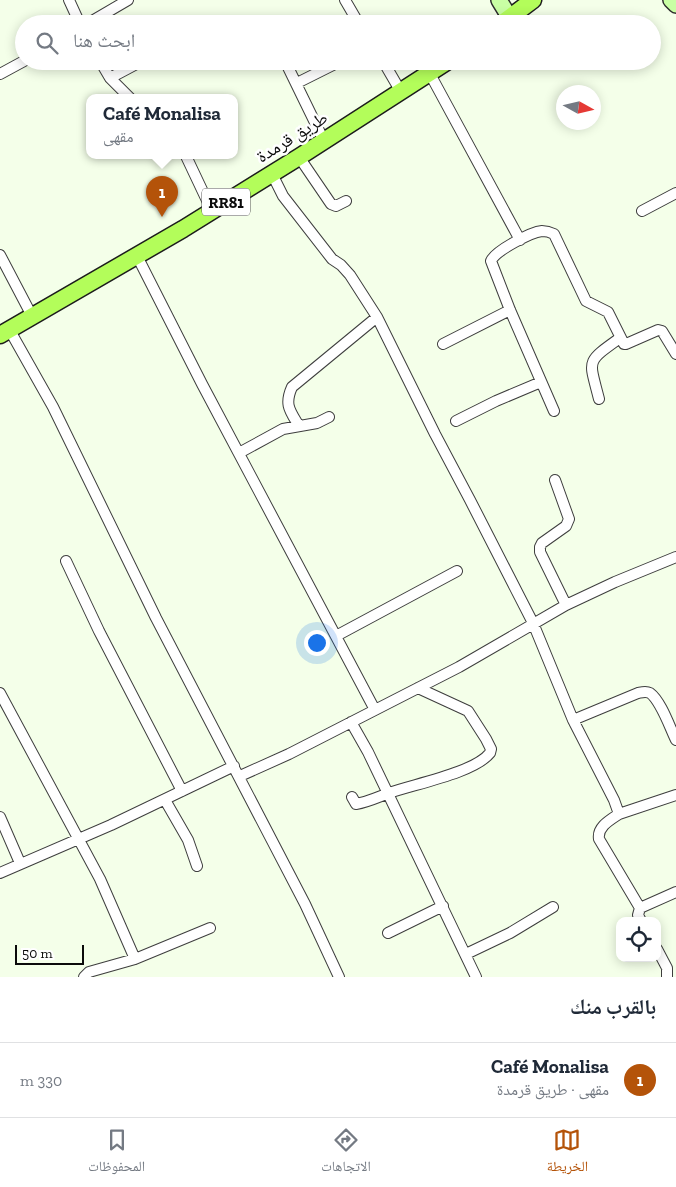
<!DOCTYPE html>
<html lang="ar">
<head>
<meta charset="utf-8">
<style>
	:root { --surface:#fff; --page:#f6f6f7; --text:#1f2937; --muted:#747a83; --line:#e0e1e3; --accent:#b45309 }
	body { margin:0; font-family:"Zilla Slab","Noto Naskh Arabic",serif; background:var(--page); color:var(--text); direction:rtl }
	.controls { position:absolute; right:15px; bottom:15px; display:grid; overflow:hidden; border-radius:10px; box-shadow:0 2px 12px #0003 }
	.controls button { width:45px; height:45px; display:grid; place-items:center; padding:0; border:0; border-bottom:1px solid var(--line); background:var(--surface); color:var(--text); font:25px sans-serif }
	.compass { position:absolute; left:556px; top:85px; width:45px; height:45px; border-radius:50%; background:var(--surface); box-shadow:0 2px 12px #0003; rotate:98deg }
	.scale { position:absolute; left:15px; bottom:12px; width:69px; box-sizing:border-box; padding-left:5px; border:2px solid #0b0b0b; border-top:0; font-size:14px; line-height:18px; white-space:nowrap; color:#0b0b0b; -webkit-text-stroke:4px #fff; paint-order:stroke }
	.you { position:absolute; left:316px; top:642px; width:18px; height:18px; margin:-12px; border:4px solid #fff; border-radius:50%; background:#1a73e8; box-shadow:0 0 0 8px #1a73e833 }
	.badge { display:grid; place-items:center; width:32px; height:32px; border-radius:50%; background:var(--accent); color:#fff; font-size:16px; font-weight:700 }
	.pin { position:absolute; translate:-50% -41px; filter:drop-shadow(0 1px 2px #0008) }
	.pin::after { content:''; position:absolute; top:26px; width:18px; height:15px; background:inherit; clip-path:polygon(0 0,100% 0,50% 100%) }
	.popup { position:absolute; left:86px; top:94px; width:152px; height:65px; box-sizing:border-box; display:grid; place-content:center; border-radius:10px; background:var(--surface); filter:drop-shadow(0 1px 4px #0005); font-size:16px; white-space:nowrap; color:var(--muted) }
	.popup b { font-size:19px; color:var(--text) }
	.popup::after { content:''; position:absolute; left:50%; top:100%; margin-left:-10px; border:10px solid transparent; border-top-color:var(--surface) }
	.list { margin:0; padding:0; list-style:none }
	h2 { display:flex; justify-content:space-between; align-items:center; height:65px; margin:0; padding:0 20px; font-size:21px }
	h2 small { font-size:16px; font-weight:400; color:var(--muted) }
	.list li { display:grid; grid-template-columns:32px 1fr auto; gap:15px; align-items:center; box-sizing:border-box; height:75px; padding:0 20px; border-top:1px solid var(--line) }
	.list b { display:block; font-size:19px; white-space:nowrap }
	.list p { margin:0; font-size:16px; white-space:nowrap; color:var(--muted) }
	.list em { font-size:16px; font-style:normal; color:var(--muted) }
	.icon { flex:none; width:28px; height:28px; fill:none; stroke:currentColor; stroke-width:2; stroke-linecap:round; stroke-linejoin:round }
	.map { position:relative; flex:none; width:676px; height:977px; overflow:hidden; direction:ltr }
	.search { position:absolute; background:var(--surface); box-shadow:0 2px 12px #0003; left:15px; right:15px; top:15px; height:55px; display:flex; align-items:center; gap:12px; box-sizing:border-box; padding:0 18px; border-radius:28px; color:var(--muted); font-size:19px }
	.sheet { height:140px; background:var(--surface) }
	nav { display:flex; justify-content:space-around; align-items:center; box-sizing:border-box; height:70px; border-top:1px solid var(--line); background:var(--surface); font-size:14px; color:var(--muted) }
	nav a { display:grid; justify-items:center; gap:2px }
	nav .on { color:var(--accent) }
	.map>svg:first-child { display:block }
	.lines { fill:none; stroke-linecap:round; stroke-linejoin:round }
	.street-casing { stroke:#3e3e3e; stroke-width:12 }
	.secondary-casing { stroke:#2d2d2d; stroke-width:18 }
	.primary-casing { stroke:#1c1c1c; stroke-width:19 }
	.street { stroke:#fff; stroke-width:10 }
	.secondary { stroke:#c9ffa4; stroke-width:15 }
	.primary { stroke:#b3fd5a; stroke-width:16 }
	.labels { text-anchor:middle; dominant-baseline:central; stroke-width:5; stroke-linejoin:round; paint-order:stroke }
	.shield { fill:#fff; stroke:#545454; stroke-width:1 }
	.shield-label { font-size:16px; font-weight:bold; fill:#0b0b0b }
	.street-label { font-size:18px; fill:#0b0b0b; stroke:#fff }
</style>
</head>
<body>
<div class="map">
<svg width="676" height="977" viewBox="0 0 676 977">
	<rect width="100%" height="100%" fill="#f4ffe9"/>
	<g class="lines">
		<defs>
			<path id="street" d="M69,0L80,24
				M345,0L359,24
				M87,24L128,0
				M100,61L110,78L130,98
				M285,61L324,141
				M383,61L401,92
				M0,74L24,61
				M430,74L520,240
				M110,78L142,61
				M297,83L341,61
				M186,156L212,211
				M299,157L331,204L336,206L346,201
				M272,174L283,196L332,259L341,265L350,275L377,317L435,434L470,500L533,623L573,720L614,800L619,814C610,820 597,827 599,839L640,908
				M642,211L676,193
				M0,255L32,316
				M137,256L202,384L375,710
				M9,329L53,407L156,618L305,904L339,977
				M443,344L510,310
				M599,399C589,359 585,363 620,338
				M554,411L510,310L491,261C495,251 531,232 542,231C546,231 550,232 554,234L586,301L608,312L624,344H626L658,330L662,331L676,354
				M456,421L496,401L541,382
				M299,426C290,411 284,405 292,387L377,317
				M239,453L283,429L317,423L329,417
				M555,480L569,519L566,526L542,543L540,547V552L566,605
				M66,561L99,631L182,791
				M336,636L457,571
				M0,693L100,879L135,959
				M573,720L638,693C643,692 646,691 650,693C661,701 670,728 676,740
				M351,722L368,752L476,977
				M240,776L289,754L459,667L566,605L615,582L676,557
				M352,797L356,804C368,802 378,797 389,793C414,784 474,773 490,753L491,749L486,739L468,711L418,688
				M165,800L188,840L197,866
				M619,814L676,795
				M0,817L20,863
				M0,873L111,825L234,766
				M641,921L638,915L640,908L676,892
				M388,933L443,906
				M657,949L667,968V977
				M466,954L510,933L553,907
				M84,977L89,972L135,959L210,928"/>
			<path id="secondary" d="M499,0L510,18
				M671,0L676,5"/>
			<path id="primary" d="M501,24L533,0
				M0,335L183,229L299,157L448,61"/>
		</defs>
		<use href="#street" class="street-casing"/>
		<use href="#secondary" class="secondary-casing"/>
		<use href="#primary" class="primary-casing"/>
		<use href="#street" class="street"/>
		<use href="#secondary" class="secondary"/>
		<use href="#primary" class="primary"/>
	</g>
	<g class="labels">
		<rect class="shield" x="202" y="188.5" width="48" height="27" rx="4"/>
		<g class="shield-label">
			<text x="226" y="202">RR81</text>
		</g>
		<g class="street-label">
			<text transform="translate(292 137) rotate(-32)">طريق قرمدة</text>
		</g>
	</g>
</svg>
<div class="controls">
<button><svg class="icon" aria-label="locate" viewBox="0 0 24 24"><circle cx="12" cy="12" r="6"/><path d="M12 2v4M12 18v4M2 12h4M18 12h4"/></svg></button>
</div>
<svg class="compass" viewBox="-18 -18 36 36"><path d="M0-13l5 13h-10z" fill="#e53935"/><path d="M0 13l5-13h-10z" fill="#747a83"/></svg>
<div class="scale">50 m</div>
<div class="you"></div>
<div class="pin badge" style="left:162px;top:217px">1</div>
<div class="popup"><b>Café Monalisa</b>مقهى</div>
<div class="search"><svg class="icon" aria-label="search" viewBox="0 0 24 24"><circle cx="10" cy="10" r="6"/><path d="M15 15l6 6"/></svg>ابحث هنا</div>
</div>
<section class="sheet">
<h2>بالقرب منك<small></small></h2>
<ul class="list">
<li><span class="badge">1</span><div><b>Café Monalisa</b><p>مقهى · طريق قرمدة</p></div><em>330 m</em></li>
</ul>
</section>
<nav>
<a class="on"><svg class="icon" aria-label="map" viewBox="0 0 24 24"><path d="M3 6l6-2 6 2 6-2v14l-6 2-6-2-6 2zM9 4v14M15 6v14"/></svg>الخريطة</a>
<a><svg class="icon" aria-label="directions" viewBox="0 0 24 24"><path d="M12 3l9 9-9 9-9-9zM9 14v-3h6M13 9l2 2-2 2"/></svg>الاتجاهات</a>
<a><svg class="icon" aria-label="saved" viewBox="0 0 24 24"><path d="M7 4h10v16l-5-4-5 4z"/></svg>المحفوظات</a>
</nav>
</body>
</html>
